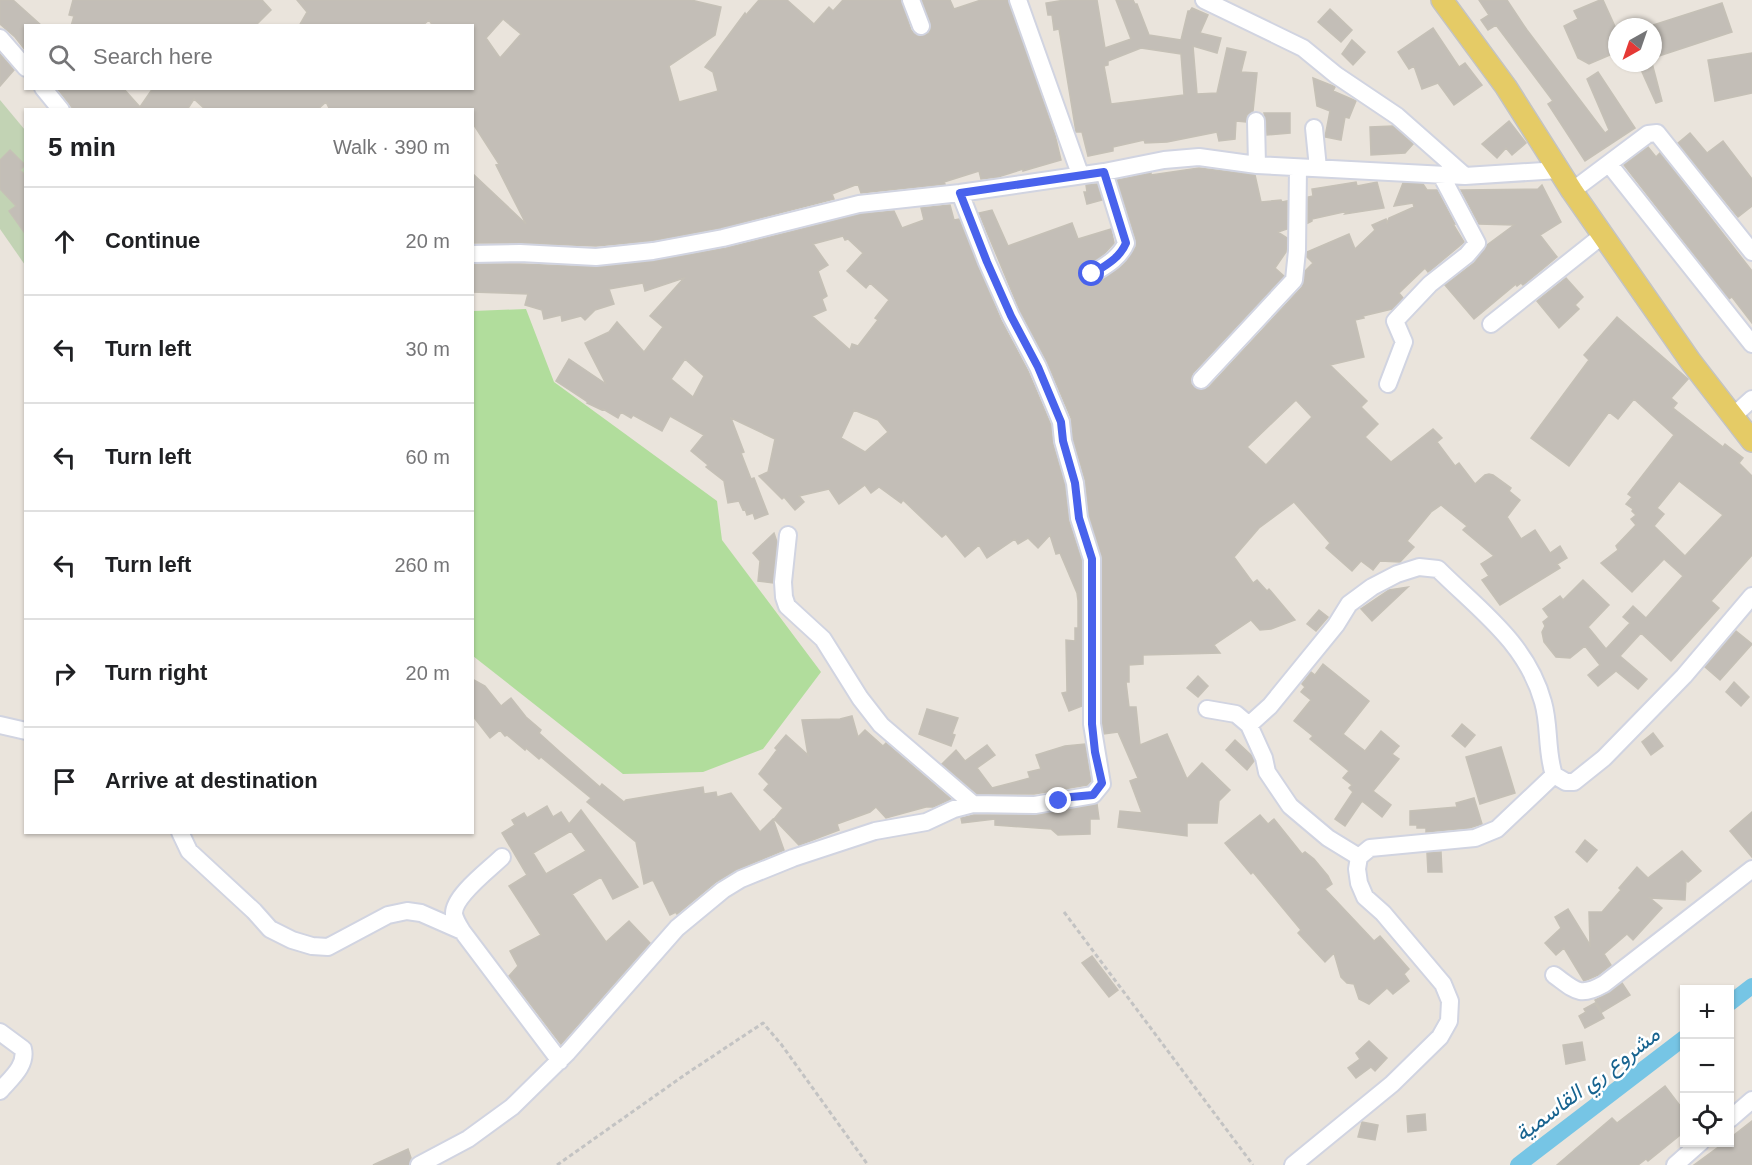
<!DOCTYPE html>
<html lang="en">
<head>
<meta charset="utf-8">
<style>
	:root { --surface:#fff; --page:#f6f6f6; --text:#202124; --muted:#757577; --line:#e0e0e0 }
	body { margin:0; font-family:Helvetica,Vazirmatn,sans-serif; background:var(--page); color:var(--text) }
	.controls { position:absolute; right:18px; bottom:18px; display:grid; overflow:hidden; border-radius:0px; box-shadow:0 2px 4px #0004 }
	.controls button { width:54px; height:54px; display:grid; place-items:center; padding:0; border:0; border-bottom:2px solid var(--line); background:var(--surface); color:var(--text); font:30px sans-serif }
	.compass { position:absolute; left:1608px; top:18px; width:54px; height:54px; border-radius:50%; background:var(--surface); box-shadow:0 2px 4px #0004; rotate:220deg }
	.stop { position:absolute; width:18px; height:18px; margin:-14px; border:4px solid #4862ec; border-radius:50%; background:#fff }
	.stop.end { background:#4862ec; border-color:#fff; box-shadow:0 2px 6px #0008 }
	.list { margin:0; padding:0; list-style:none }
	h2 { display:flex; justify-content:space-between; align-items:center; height:78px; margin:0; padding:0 24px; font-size:26px }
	h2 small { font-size:20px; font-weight:400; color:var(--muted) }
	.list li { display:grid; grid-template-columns:39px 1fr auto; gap:18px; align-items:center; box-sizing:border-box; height:108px; padding:0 24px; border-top:2px solid var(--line) }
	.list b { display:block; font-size:22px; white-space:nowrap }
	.list em { font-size:20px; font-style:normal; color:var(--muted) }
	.icon { flex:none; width:33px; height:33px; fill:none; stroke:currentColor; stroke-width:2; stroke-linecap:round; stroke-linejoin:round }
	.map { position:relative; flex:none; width:1752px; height:1165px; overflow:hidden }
	.search { position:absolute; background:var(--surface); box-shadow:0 2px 4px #0004; left:24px; top:24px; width:450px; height:66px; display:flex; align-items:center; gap:15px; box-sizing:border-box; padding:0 21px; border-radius:0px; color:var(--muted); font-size:22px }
	.panel { position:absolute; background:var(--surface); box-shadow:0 2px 4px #0004; left:24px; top:108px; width:450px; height:726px; border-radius:0px }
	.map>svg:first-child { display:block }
	.green { fill:#b1dd9c }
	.cemetery { fill:#c2d3b4 }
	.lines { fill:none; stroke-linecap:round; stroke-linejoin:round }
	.canal { stroke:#76c5e5; stroke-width:16 }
	.building { fill:#c3beb7; stroke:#c5c0b6; stroke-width:1.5; fill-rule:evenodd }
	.minor-casing { stroke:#d1d4e1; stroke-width:20 }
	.major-casing { stroke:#c3c3c3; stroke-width:24 }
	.path { stroke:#c3c3c3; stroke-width:3; stroke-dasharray:4.5 3; stroke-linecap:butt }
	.minor { stroke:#fff; stroke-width:16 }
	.major { stroke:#e5cb66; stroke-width:21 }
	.route { stroke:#4862ec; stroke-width:8 }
	.labels { text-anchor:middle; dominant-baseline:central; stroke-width:5; stroke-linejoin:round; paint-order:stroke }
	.water-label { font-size:22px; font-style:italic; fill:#17638f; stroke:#fff }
</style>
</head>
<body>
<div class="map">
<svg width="1752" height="1165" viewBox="0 0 1752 1165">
	<rect width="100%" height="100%" fill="#eae4dc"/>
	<path class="green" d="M526,309L554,382L717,501L722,540L821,672L763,749L703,772L623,774L473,656V311Z"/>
	<path class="cemetery" d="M0,100L25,130V265L0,229Z"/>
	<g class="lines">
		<path class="canal" d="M1730,1003L1752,986
			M1518,1165L1684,1038"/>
	</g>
	<path class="building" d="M0,0H13L42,26H26V51L15,37L0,24Z
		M73,0H262L271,10L255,26H71L74,16L69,15Z
		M297,0H691L721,7L715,35L669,66L679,102L718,91L713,72L705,67L745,13L746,15L759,0H787L814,24L829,7L833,11L843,0H901L911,30L915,34L920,36L929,33L931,27L922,0H950L954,9L981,0H1008L1055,135L1061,160L1023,171V169L998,177L981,179L979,171L944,182L945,184L861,193L858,184L832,194L834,199L721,228L651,241L596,246L520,243H474L472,173L526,224L496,165L499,164L472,122V110H330L326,102L317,110H206L194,99L187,110H74L57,88H123L140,107L153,88H472V26H433L429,20L422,26H299L307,12ZM503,19L521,34L500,58L486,38Z
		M1065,0H1097L1105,48L1131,39L1116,0H1133L1135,4H1137L1149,35L1181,40L1188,11H1190L1192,8L1208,15L1200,33L1221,38L1217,53L1193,46L1197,94L1217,93L1227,48L1246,52L1241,72L1257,73L1253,111L1247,115L1246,122L1236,121L1235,139L1219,141L1217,132L1167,142L1145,143L1144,140L1113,147V151L1088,156L1082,132H1076L1059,29L1054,30L1052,15H1048L1046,3ZM1141,48L1181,54L1184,95L1111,104L1104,66L1108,65V61Z
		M1479,0H1507L1527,30L1605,133L1609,130L1587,79L1598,72L1635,128L1585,161L1548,104L1553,101L1496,25L1488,30L1481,20L1489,15Z
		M1600,0H1603L1617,31V52L1589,64L1578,58L1564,26L1578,19L1574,11Z
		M1722,3L1732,32L1653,58V25Z
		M1330,9L1352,30L1341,42L1318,22Z
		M1433,28L1459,67L1465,63L1482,85L1454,105L1438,83L1422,89L1414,66L1409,69L1398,52Z
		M1352,40L1365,52L1353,65L1342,54Z
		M1752,53V93L1715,101L1708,60Z
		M0,54L14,70L0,86Z
		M1638,63H1652L1662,101L1656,103Z
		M1313,78L1333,86L1335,87L1333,91L1356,101L1349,118L1345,117L1341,140L1325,137L1330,111L1317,106Z
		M1264,113H1290V133L1267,135L1266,121Z
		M1509,121L1526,143L1512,155L1506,148L1497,158L1482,144Z
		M1393,126L1413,144L1405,153L1371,155L1370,127Z
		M1690,133L1707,153L1723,141L1752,179V206L1738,217L1678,143Z
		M1648,147L1656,157L1660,153L1752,271V323L1732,297L1729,299L1624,165Z
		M10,150L25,165L20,170L26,176V235L9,211L16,206L0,189V160Z
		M1199,168L1255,175L1261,202L1281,200L1282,202L1287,201V229L1278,232L1287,238L1286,252L1275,268L1284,276L1193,373L1191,378V384L1199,390L1209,387L1302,287L1305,271L1313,263L1307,257V252L1349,234L1355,249L1375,230L1372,225L1386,219L1387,223L1389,218L1414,207L1413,203L1394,206L1403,183L1423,184L1427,190H1437L1455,224H1453L1464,242L1432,269L1428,272L1425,268L1399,293L1403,298L1392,309L1363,316L1364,318L1355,320L1364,357L1330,365L1367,401L1361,407L1378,424L1365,437L1391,462L1433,429L1442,438L1437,442L1455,466L1459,463L1475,484L1485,475L1489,474L1493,475L1511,488L1509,491L1520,500L1507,517L1521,539L1535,530L1550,553L1560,546L1567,558L1557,564L1560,568L1500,605L1482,580L1489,576L1481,564L1494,556L1463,530L1467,526L1441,505L1431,512L1407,541L1414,547L1400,562L1380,561L1373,570L1361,561L1352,571L1326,548L1330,543L1294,502L1259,528L1234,557L1253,583L1257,580L1267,591L1269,589L1295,620L1271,629L1260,630L1251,620L1214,645L1220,653L1143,655V664L1129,665V682H1126L1129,707H1136L1140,745L1167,734L1187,779L1202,763L1230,790L1219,801L1217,823H1187V836L1118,827L1120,811L1142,813L1130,781L1138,778L1118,732L1104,734L1102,723V559L1089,516L1085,480L1073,439L1071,418L1047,362L1020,311L979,213L992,210L1008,246L1072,223L1078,239L1111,229L1114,243L1105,253L1083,270V280L1093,284L1123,265L1136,247V240L1117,180L1151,173V175ZM1296,400L1312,417L1266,465L1247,447Z
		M1356,182L1357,186L1377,182L1384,208L1345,214L1348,211L1312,219V221L1308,223V197L1313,196L1312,189Z
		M1097,184L1102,200L1087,204L1084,192H1087L1086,185Z
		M1542,185L1561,222L1540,235L1557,257L1523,285L1521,283L1517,286L1516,284L1474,319L1445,285L1474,263L1487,245L1514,225L1479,224L1461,190L1538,189Z
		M950,205L954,220L959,219L1001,320L1028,371L1051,425L1053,444L1065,485L1069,521L1082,561V706L1069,711L1062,693L1067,692L1066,640L1075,641V628H1078V601L1077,593L1060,553L1056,554L1050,535L1038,548L1028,538L1018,544L1015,539L987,558L979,545L965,557L946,534L942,537L903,500L901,503L879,487L871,493L865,485L839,504L829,489L799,496L804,502L795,510L784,497L782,499L759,476L768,472L775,439L731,418L744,452L741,453L751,479L754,478L768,514L755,519L753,513L747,515L745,509L743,510L739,501L728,503L724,481L706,467L708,465L691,451L704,435L670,416L662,431L633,415L631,418L621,412L618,418L603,409L602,410L587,403L588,402L556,381L569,359L606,384L585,343L609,332L617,322L644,352L663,327L650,316L684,278L645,291L643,283L609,289L614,304L595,310L585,320L581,316L562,321L561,315L544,319L542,310L525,305L528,294L472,292L474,264H520L596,267L654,261L726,248L861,214L894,211L902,228L924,220L921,208ZM843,236L845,240L848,239L863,253L847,271L866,288L870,283L889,300L875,318L878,320L858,346L852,344L850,350L812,316L826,310L822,299L827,296L818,271L828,265L813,244ZM685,359L704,376L693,397L671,379ZM854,410L878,420L888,432L865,452L841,438Z
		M1566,278L1583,297L1575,305L1579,309L1559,328L1537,301Z
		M1617,317L1688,379L1671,398L1677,403L1673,408L1723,447L1725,444L1743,458L1739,463L1752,476V555L1711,601L1719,608L1671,661L1641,633L1620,656L1647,679L1638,689L1616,671L1598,686L1588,675L1600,665L1585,646L1570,658L1556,657L1544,642L1542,632L1545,626L1543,622L1549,617L1543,609L1560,596L1563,600L1583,580L1609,605L1588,627L1606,649L1630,623L1623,617L1633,606L1646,618L1683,576L1664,559L1632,592L1601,563L1618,550L1616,546L1636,525L1631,519L1636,515L1632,511L1633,509L1626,504L1632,497L1628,494L1674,435L1634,399L1618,419L1609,412L1569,466L1531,438L1589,360L1584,355ZM1679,481L1723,515L1685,556L1654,526L1664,514L1657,508Z
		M774,533L777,542L773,583L758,581L760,561L753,553Z
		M1408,587L1372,621L1361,609L1389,590Z
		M1319,610L1328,617L1316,631L1307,624Z
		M1736,631L1752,644L1720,680L1705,667Z
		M1323,664L1369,701L1343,734L1365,751L1381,731L1399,746L1392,754L1399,759L1373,791L1391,805L1382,817L1362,801L1345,826L1335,819L1353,792L1349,788L1352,785L1343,778L1349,771L1310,739L1313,736L1294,721L1311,700L1301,692L1305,687L1302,684L1311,672L1315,675Z
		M1198,676L1208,686L1198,697L1187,688Z
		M472,679L485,686L501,706L511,698L526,717L541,730L539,733L560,752L600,787L602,784L624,802L626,800L703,787L704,794L716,792L717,797L731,793L760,832L773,819L784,850L736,870L716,882L677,914L676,912L670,915L653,880L644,884L636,842L587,802L591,798L541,757L539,759L526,748L525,750L507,735L505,736L500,730L490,738L472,715Z
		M1734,682L1749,697L1741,706L1726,692Z
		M927,709L958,718L952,734L955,735L951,746L919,734Z
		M852,716L858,737L865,730L883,746L886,743L951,799L933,807H926L886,818L876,807L870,812L837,824L839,830L799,845L774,819L783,808L764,790L769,784L759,774L777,750L775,748L786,735L808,755L802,720L840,719Z
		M1462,724L1475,735L1465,747L1452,736Z
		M1653,733L1663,746L1651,755L1642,742Z
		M1235,740L1252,756L1254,761L1247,770L1226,750Z
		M1085,744L1091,781L1087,785L1034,794H977L942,764L956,750L965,761L987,745L995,755L977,768L992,788L1030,778L1028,772L1041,769L1036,755L1065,746Z
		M1501,747L1515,793L1480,804L1466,757Z
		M1474,798L1482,824L1469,828L1426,832V828H1417V825H1410V811L1457,807L1456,803Z
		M1097,804L1099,819H1090V834L1058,835L1051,829L995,825V819L962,823L961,818L974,815H1037Z
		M547,806L553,817L561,812L569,824L581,810L638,887L613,899L601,877L572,894L606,942L629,921L650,943L561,1044L509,976L518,966L510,951L541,935L509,886L527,875L502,833L515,825L512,820L524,813L527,818ZM571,831L586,851L546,874L533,853Z
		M1752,812V857L1730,831Z
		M1260,815L1268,824L1274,819L1302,854L1305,852L1314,859L1328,876L1332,884L1325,889L1374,941L1380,936L1409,969L1404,974L1409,981L1393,994L1387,988L1369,1004L1359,999L1354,984L1347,983L1341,977L1334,953L1325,962L1298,933L1301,930L1253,872L1251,874L1225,843Z
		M1585,840L1597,850L1587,862L1576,852Z
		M1682,851L1701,871L1688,882L1686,880L1685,900L1650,898L1662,908L1633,940L1627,934L1604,954L1611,965L1598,975L1584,981L1564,948L1556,955L1545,943L1561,928L1555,917L1568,909L1590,945L1589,912H1602L1621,890L1619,888L1637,867L1648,878Z
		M1441,852L1442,872H1428L1427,853Z
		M1092,956L1118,990L1109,997L1082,963Z
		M1622,983L1630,995L1602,1012L1595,1000L1609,993Z
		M1595,1003L1604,1018L1585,1028L1579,1016L1586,1012L1584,1009Z
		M1369,1041L1387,1058L1375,1071L1371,1067L1356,1078L1348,1068L1360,1059L1356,1053Z
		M1582,1042L1585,1060L1566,1064L1563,1045Z
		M1665,1086L1684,1111V1132L1648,1161L1646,1159L1638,1165H1557L1612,1118L1617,1123Z
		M1425,1114L1426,1130L1408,1132L1407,1116Z
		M1752,1121V1165H1694L1724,1143H1730V1138Z
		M1362,1122L1378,1125L1375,1140L1358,1137Z
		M408,1149L411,1158L409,1165H373Z"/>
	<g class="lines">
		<defs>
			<path id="minor" d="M911,0L921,26
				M1018,0L1080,174
				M1204,0L1303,48L1336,75L1397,116L1465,176
				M0,38L26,68
				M43,88L61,110
				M1256,121L1257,165
				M1314,128L1318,168
				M1609,164L1752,344
				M1572,191L1648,134L1657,133L1752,252
				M472,254L520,253L596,257L653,251L723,238L859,204L960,193L1104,172L1164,160L1199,157L1257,165L1465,176L1559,170
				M1092,274C1105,266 1120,258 1126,243L1104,172
				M1491,324L1603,235
				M1201,380L1294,280L1297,251L1298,168
				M1388,384L1404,342L1395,321L1430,284L1467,255L1477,243L1441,175
				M1732,417L1752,399
				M788,535L783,582L784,597L787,606L823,639L860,698L881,725L973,804
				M1207,709L1236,714L1249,725
				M0,725L26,731
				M180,832L189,851L254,911L270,929L292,940L312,946L328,947L388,915L407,911L421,913L462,931
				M502,857C490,869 453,896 454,914C455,920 459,926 462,931L560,1061
				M1359,857L1328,838L1290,806L1267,772L1264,758L1249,725L1270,706L1336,625L1349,604L1372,587L1397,574L1419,567L1438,569C1478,609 1527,643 1543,702C1550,726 1546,751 1554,775
				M1554,975C1575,990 1579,998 1604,984L1752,869
				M0,1032L23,1049C27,1066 10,1079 0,1091
				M1730,1119L1752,1100
				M419,1165L468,1139L512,1107L568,1052L677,928L723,890L741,879L793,858L875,831L926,822L954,809L973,804L1035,805L1093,795L1102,784L1092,724V559L1079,518L1075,483L1063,441L1061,422L1038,367L1011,316L987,262L960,193
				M1293,1165L1392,1084L1440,1037L1449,1021L1450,1001L1443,984L1383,913L1365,897L1359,883L1357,869L1359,857L1370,848L1475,838L1497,829L1554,775L1566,782H1574L1604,758L1684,676L1752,596
				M1675,1165L1701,1142"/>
			<path id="major" d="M1442,0L1506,87L1572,191L1691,362L1752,441"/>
		</defs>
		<use href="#minor" class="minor-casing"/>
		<use href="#major" class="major-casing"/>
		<path class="path" d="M1064,912L1253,1165
			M557,1165L686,1074L763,1023L781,1044L868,1165"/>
		<use href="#minor" class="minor"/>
		<use href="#major" class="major"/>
	</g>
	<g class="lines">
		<path class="route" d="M1059,801L1071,797L1093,795L1102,783L1095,752L1092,724V559L1079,518L1075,483L1063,441L1061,422L1038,367L1011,316L987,262L960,193L1104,172L1126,243C1120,258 1105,266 1092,274"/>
	</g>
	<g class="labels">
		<g class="water-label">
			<text transform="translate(1587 1084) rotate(-37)">مشروع ري القاسمية</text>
		</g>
	</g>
</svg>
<div class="controls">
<button>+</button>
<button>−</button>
<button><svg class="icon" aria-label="locate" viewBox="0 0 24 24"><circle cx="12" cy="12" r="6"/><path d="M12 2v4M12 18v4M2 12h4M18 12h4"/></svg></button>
</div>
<svg class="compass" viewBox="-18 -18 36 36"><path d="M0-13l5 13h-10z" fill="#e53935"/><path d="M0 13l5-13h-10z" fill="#757577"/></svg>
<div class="stop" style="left:1092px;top:274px"></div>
<div class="stop end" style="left:1059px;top:801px"></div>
<div class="search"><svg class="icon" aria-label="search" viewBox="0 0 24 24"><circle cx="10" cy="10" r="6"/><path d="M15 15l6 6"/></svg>Search here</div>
<section class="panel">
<h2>5 min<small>Walk · 390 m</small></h2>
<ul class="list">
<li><svg class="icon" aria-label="ahead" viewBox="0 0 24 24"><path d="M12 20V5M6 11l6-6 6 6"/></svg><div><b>Continue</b></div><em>20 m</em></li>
<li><svg class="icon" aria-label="left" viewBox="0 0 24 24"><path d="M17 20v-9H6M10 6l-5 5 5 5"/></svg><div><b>Turn left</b></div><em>30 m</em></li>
<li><svg class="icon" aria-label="left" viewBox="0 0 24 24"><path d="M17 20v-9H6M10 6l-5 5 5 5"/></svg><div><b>Turn left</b></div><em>60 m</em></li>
<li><svg class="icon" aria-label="left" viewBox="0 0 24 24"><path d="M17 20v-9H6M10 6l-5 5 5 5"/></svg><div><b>Turn left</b></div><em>260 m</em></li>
<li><svg class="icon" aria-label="right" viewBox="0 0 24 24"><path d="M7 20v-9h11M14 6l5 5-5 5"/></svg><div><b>Turn right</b></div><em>20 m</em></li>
<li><svg class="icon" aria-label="arrive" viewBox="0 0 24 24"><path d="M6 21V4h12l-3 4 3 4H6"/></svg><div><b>Arrive at destination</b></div></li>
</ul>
</section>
</div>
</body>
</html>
